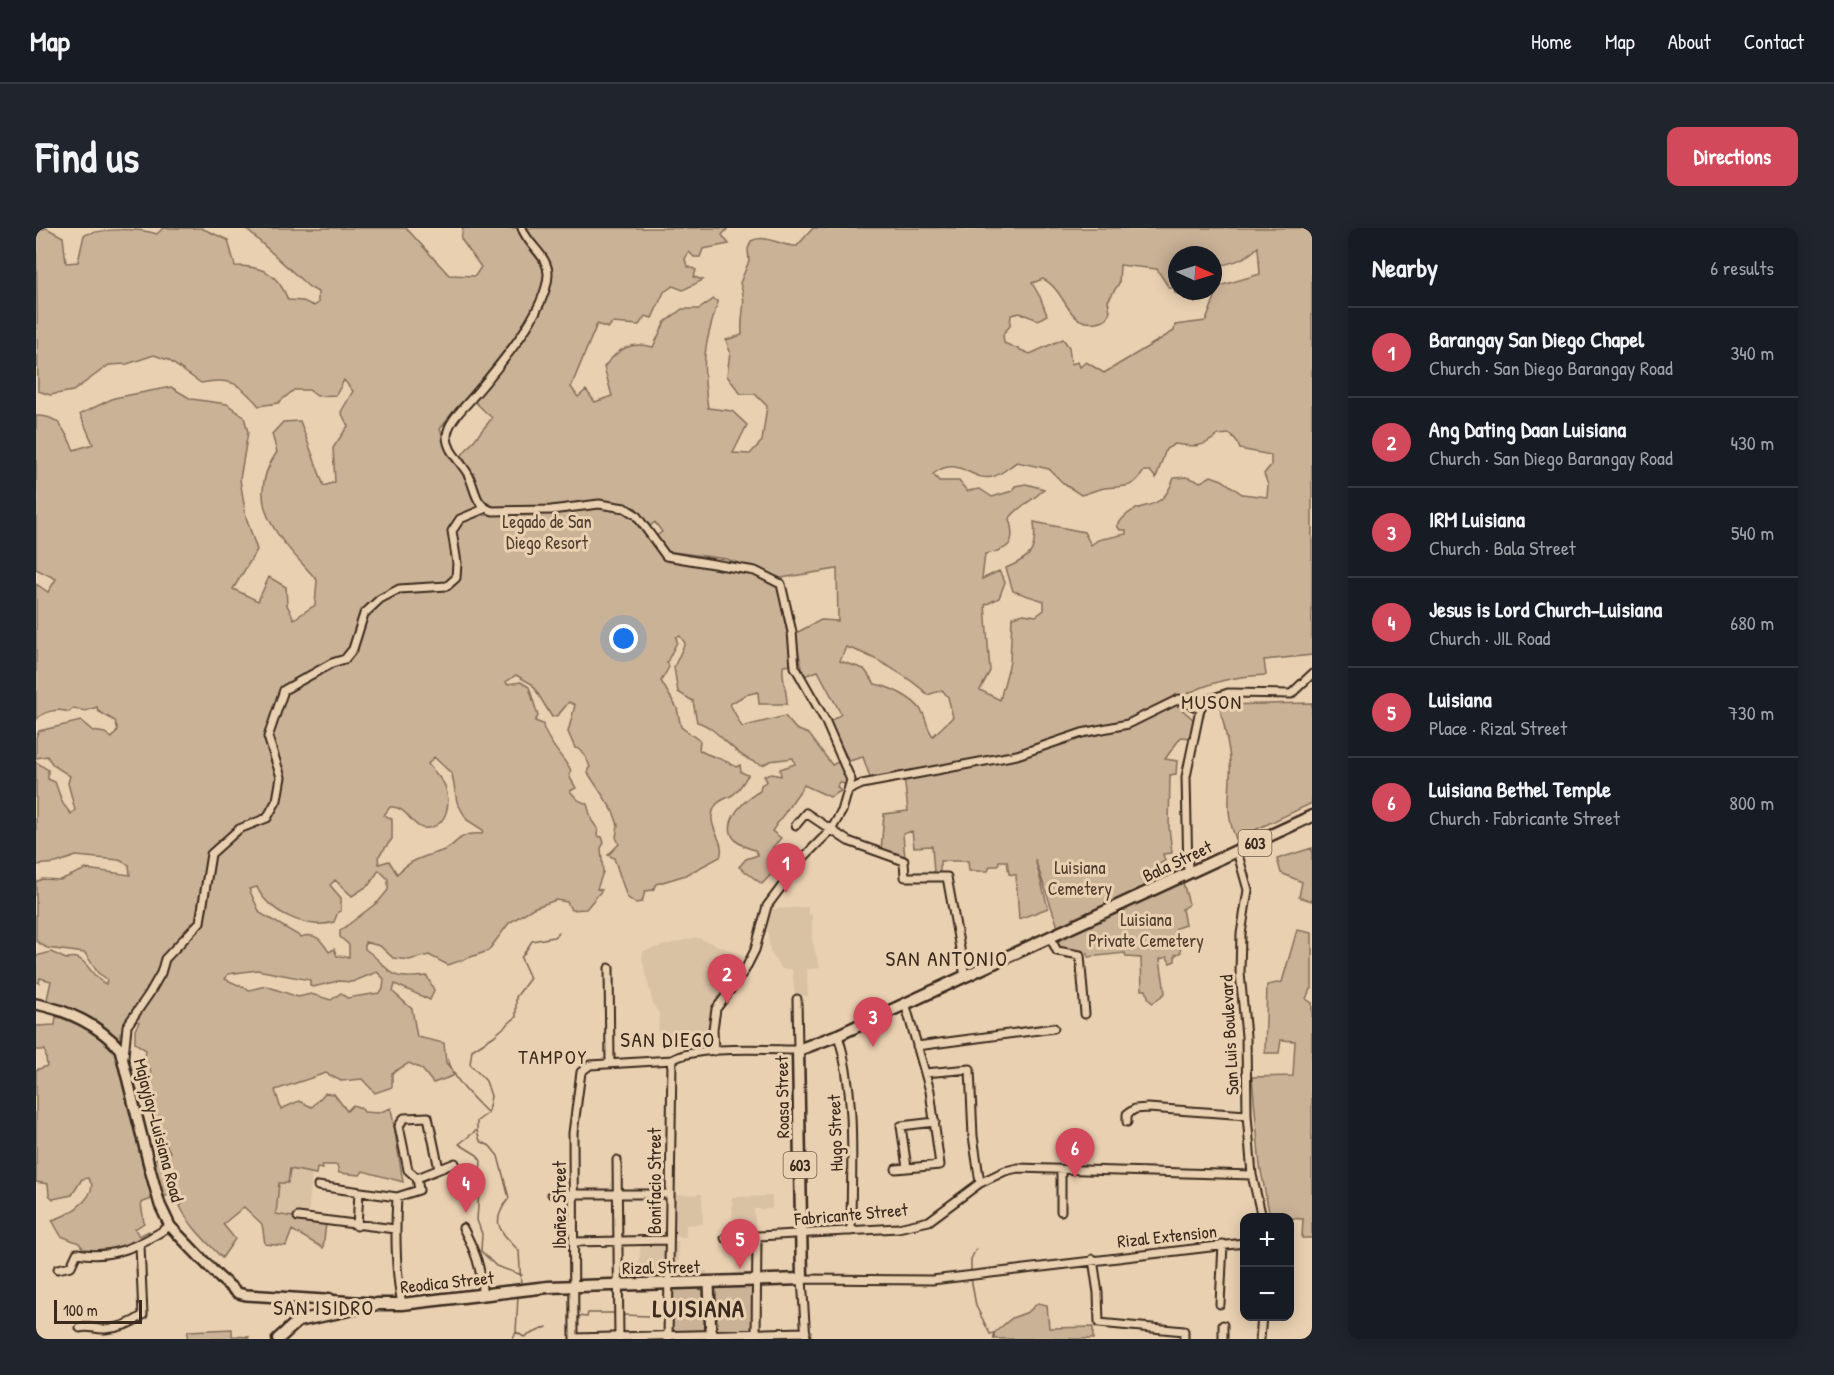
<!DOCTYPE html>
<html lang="en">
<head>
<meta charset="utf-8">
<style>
	:root { --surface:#171b24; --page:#20242c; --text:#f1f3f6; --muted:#9ea1a6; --line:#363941; --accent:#d1495b }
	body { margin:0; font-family:"Patrick Hand",sans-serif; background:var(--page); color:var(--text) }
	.controls { position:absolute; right:18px; bottom:18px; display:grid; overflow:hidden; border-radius:12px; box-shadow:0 3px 15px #0003 }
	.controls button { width:54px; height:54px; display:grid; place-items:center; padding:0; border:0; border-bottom:2px solid var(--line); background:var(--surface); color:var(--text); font:30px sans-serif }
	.compass { position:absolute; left:1132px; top:18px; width:54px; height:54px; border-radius:50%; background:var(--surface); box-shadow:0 3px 15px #0003; rotate:94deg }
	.scale { position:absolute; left:18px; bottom:15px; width:88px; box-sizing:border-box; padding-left:6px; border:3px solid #3b2a1e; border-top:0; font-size:16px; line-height:21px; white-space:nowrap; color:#3b2a1e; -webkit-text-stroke:4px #e9d0b1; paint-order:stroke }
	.you { position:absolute; left:588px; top:411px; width:21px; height:21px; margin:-15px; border:4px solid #fff; border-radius:50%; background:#1a73e8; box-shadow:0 0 0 9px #1a73e833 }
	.badge { display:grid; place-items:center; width:39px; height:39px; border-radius:50%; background:var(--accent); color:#fff; font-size:20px; font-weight:700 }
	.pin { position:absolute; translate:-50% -50px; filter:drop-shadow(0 2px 3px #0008) }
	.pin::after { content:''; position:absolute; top:32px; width:21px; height:18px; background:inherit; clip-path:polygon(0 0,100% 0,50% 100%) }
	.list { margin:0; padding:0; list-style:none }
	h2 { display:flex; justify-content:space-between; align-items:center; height:78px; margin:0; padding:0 24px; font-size:26px }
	h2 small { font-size:20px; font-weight:400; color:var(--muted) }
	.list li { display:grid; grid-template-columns:39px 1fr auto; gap:18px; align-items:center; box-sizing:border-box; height:90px; padding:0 24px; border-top:2px solid var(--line) }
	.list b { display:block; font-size:22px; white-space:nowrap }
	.list p { margin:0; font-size:20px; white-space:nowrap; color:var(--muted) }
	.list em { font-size:20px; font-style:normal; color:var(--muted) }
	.map { position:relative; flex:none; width:1276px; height:1111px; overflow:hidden; border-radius:12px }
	header { display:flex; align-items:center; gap:36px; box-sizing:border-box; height:84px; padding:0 30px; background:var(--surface); border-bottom:2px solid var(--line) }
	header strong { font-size:28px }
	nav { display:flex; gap:33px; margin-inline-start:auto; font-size:21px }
	.intro { display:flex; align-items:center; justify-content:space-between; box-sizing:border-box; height:144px; padding:0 36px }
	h1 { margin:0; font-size:42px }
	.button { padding:15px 27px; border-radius:12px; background:var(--accent); color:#fff; font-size:21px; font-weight:700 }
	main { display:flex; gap:36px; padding:0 36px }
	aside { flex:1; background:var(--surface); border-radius:12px; box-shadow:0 3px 15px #0003 }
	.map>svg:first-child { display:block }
	.built { fill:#d9c1a4 }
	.green { fill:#cab297; stroke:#826e5a; stroke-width:1.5; fill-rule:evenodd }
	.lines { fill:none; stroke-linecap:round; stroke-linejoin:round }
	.stream { stroke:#786452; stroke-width:1.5 }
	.minor-casing { stroke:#3b2a1e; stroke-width:11 }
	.tertiary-casing { stroke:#3b2a1e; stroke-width:14 }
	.primary-casing { stroke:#3b2a1e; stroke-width:15 }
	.minor { stroke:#e9d0b1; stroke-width:7 }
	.tertiary { stroke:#e9d0b1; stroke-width:9 }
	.primary { stroke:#e9d0b1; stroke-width:10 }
	.labels { text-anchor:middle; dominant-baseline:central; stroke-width:6; stroke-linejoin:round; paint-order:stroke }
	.shield { fill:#e9d0b1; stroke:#6f5c4a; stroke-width:1.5 }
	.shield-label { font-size:16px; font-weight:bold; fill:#3b2a1e }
	.park-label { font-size:18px; fill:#503e30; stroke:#e9d0b1 }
	.street-label { font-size:18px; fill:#3b2a1e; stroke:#e9d0b1 }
	.neighbourhood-label { font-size:20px; letter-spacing:1.5px; fill:#3b2a1e; stroke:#e9d0b1 }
	.quarter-label { font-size:21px; letter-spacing:1.5px; fill:#3b2a1e; stroke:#e9d0b1 }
	.district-label { font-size:24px; font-weight:bold; letter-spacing:1.5px; fill:#3b2a1e; stroke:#e9d0b1 }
</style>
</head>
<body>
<header>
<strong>Map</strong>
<nav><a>Home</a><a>Map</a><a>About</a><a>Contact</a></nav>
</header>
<div class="intro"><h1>Find us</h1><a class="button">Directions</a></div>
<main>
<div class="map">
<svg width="1276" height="1111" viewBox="0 0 1276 1111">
	<rect width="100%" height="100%" fill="#e9d0b1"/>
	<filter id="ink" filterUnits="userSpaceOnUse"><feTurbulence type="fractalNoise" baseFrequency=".0167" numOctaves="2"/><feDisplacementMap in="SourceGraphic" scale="12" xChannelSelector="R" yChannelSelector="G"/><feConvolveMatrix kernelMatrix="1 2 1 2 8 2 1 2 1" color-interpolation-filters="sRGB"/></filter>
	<g filter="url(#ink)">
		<path class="built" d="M772,679V686L776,687V712L784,740L771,741L772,768L759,769L756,741H746L734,724L731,697L735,681Z
			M660,709L713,730L679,780L677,821H669L668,807L622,808L623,786L617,776L606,730L607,723Z
			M253,941L276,944L272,990L240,986L243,954Z
			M666,966L667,996L650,997V1009H637L636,967Z
			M736,968V981H718L720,1006L697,1008L696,969Z
			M630,1013L631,1053L601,1054L605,1014Z
			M636,1013H642L643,1044L671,1043V1049L637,1050Z"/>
		<path class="green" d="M10,0L27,9L30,35L42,34L48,7C70,0 101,0 121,6L127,0H165L192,12L199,38C226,38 242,45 252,72L267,73L278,78L282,75V64L273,59L209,0H370L413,47L439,48L445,39L425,11L427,0H483C492,12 508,28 509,43C513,81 429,169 404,201C410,219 420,232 429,248C436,261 438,276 448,287C486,290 570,264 599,289C611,300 620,317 630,330L714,346L741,356L758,437L747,438C746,453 751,463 751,476H723L722,464L709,467L694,476L706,499L749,488L760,501L773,506L796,537L806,532L814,551L813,558L803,554L801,559L805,563L794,569L768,557L736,603L745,610L736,620L740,623L733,631L742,639L726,656L703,639L710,631L722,627L719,622C676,611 697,578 724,563L725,557L731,553L728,548L736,546L745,548L744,541L759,536L757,530L734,533L727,537C697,530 683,499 661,494L657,473L642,464L638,439L649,415L644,408L640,409L641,414L631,434L633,439L625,453L641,480L645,499L664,513L663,522C676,530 688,530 700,539L704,537L705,544L712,547C708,553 704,561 698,566C687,573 678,572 676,588C674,602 690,615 684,629L650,647L620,656L617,662L609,663L606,674L599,675L591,669L578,630L572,627L583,616L580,609L582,597L577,583L552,545V541L554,539C551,532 547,521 539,520L532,504L539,477L533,474L522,487L516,489L496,456L480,447L470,454L471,456L485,454L493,459L502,488L499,493L507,496C506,505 527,531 533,539C537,545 533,543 534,548C534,551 538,556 540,560L534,563L542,572L551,576L556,593L562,601L561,608L566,609L568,615L565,620L567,644L561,661L566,662L550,681L535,682L531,674L520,672L497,680L473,695L452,723L412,737L393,727L373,732L357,730L344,718L329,714V721C358,742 348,753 391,748L398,762L394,772L359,756L357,764L376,781L381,809L408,815L410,835L416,841L417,848L397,855L386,841L373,835L356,845V859L339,865L326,851L305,853L290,845L239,862L245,881L263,873L276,879L289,865L298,866L311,883L317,877L325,880L328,884L342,885L355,880L367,954L327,943L324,947L303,945L301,937H286L287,941L281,940L280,946L254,941L252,955H243L240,986L290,995L287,1020L256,1002L250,1018L229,1016L226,996L208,979L187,996L199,1011L186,1030C170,1013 154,999 144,978L147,975L144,969L137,966L123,970L114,934L134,924L121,900L116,902L115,899L116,887L113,886L109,850L115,846L114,840L108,836L110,822L99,815V802L103,794L93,792L88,804L84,805V818L10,776L15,753L4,750L3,755L0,754V728L15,724L30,731C51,723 54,751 70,756L71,751L62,745L49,725L11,720L0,713V654L6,651L24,652L50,641L94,647L93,637L83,632L40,628L20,635L0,637V534L12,542V551L19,554L27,576L35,586L39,582L32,555L34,548L17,537L11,528L0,530V509L3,503L45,493L57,503L69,505L76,510L82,502L79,493L62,483L61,479L49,483L38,480L33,484C22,480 7,483 0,492V356L12,364L20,351L0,341V188C25,187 28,203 38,222L57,216L44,186L78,170L135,159L155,171L191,176L208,189L212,204L204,251L210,289L221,322L197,361L222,373L233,349L250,359L251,377L258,391L279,377L281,352C247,314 204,277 241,224L236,206L247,194L264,193L288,258L299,254L297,220L312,198L305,184L317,163L308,152L300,167L281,168L273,162H258L242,175L223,178C203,155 195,149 165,155L132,132L118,127L91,136L73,137L37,163L14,167L2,163L0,3ZM398,529L416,546L421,574L431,592L447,602L446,606C418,604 423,619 403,624C386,629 373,633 361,646L353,633L343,636L342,629L356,611V591L348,587L354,579C372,577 376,603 392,600C412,597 415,574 409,558C406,551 397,543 392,536ZM343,642L352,651V662L343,673L304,703V709L313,717V729L301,728L298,721L293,724C285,712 280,704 265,709L224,685L213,661L221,659C230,683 273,703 298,694L302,684L305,683V670L294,657L299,652L316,668L333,657ZM221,742L274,752V758L277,759L302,753L316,754L341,744L348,751L347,761L343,765L311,770L305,765L295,772L275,766L262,769L230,758L213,762L189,751L192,746Z
			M490,0H692L686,7L693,16L667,21L664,29H658L653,24L649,31L651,38L660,42L658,49L667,52L647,62L637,58L628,64L616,90L609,88L603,97L576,95L572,100L561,96L535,159L542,169L550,162L559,174L576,168L568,139C582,121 594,113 617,119L629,94L646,81H663L678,71L682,74C668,117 665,134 672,180L696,183L711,197L697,225L714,226L726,213L731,178L719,166H705L691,148L694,124L690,112L706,107C704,84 712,77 704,55L713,33L712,21L715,13C731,5 745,19 761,18L777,0H1276V427L1228,432L1230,447C1198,448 1174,454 1145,469L1142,478L1158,492L1155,510L1145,509L1129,531L1141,533L1140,546L1134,547L1133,599L1136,625L1127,626L1129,633L1120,638L1127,651L1023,702L999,631L1012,680L983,691L980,647L973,646L971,633H963L962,638H954L952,643H933L932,633H904V645H898L896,618L878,619L876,603L867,606L869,631L845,623L848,586L872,583L868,548L835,552L827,529L813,533L793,494L805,486L782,443L768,448L758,406L785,392L802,393L801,341L745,350L691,331L629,323L620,308L626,304L619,294L613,299L600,280L561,272L495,281L449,278L426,227L456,190L438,173C458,148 522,74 516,43C513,26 495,16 490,0ZM1222,19L1224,46L1183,58L1170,93L1139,97L1138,103L1068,145L1050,134L1044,139L1042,134L1035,136L1033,119L1027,111L994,126L968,115L967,106L974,98L975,87L984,85L1002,92L1011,87L1004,69L996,55L1007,51C1034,64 1029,107 1071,91L1074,83L1072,73L1083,55L1084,37L1121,41L1133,60H1138L1139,65L1148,67L1159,75L1165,63H1141V27H1177V38C1195,36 1209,32 1222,19ZM1194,206L1200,212L1204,221L1235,227V237L1228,246L1232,257L1231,269L1206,266L1186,252L1175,248L1165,254L1150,249L1138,250C1123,292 1103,265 1081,298L1084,302H1090V306L1062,312L1055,317L1048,304L998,294C1001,323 996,329 970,340L977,363L1008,373V382L1000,388L988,386L976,389L974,434L964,472L944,462L954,443L949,377L963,370L969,354L963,343L946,351L949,326C973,322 981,316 973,291C986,274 994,276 1008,261L990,256L979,258L976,263L956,269L944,261L931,263L923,253H903L897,246C923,226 935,254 956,249C965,247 974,238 981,234L1013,241L1028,256L1045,267C1052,265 1060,262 1068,260C1088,257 1095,263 1108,243H1114L1120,250L1130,221L1139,216C1157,219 1167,220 1182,207ZM810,419C834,426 874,449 892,467L906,462L912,469L917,489L897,508C890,500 891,490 885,482C876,469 854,459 839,456L828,441L804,433Z
			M1276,475V575L1200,611C1187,580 1196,563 1194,533C1193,515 1187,496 1184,477Z
			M1276,620V673L1263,669L1266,654L1245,645L1241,631Z
			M1146,651L1153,676L1146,681L1149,697L1140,700L1145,724L1139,727V733L1134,735L1131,729L1124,731L1129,765L1117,775L1113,772L1110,762H1106L1105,730L1090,729L1089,725L1052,729V726L1023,722L1017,711Z
			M1261,702L1276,705V761H1274L1270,771L1276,775V1010H1266L1267,991L1234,989L1224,938L1216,849L1257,848L1259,813L1245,812L1243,825H1229L1231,757L1246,754Z
			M20,788L49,799L79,820L118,970L105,975L108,995L99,1001L103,1008L113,1003L116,1008L69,1024L49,1023L43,1015L25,1008L16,992C31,988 55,974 56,957L52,950L46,951L36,967L17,971L13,967L12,956L0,954V842L11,838L9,822H0V798L19,797Z
			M716,1055L717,1102L634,1106L635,1058Z
			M1002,1075L1011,1077L1013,1100L1057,1099V1111H958V1105L976,1090L992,1084Z
			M196,1101V1108L213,1109L212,1111H151L152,1103Z"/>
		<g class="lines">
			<path class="stream" d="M412,831C418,853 435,868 452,885L441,893V902L423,916L441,927L445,933L441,992L446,1006L445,1023L460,1038L486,1047
				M452,884L455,868L450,853L434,836L436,822L458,808L480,789V769L494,750L485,730L496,713L518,709L523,704
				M441,903L444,913L454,918L462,928L473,970C453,996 464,1002 483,1023L485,1057
				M935,1045V1031L940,1021
				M935,1050L940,1078L954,1106L958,1105V1111
				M587,1087L613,1088
				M542,1088L551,1089L552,1085H579
				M480,1104L488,1109L511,1099
				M477,1111L480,1104L482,1068"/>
			<defs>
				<path id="minor" d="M486,0C492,18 513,28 512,47C510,84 460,142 436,170C427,181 412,193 411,208C411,224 426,234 433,248C440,263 439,278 457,283L515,282L563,276L589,280L600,287L630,328L719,343L745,356L756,404L759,439L789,492L815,552L806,583L795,602L767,630L731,678L719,722L709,742L680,781L677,801L678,823
					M813,562L826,556L981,527L1046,505L1092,496L1143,471L1164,481
					M760,597L770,585L812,613L868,633L869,649H911L929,748
					M1201,623L1212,662L1205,706L1204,745L1210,808L1211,887L1216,947L1226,990
					M1152,646L1150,549L1164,481L1169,473L1192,465L1255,466L1276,446
					M1014,709L1021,723L1044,727L1049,786
					M573,740L574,834
					M869,775L889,845L934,841L937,908L944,955
					M802,807C821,869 815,939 815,1003
					M881,818L1018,800
					M88,828L91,798L113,766L125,745L129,731L164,694L175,626L203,601L231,590L241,572L245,549L232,509L248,462L296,435L309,431L317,421L328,386L344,371L363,361L411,358L420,350L421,335L416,303L424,291L448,281
					M1091,894V886L1099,881L1112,880L1211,887
					M581,932L583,1111
					M871,940L865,898L899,894
					M403,941L392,889L368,890L363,898L372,942L381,950L419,935
					M860,941L904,937L894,863L889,845
					M282,958L361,969L383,962L381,950
					M516,966H633
					M361,969C359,1005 359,1041 366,1076
					M1025,983V942
					M262,989L359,1001
					M321,998L323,964
					M427,1000C439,1023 446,1040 446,1066
					M689,1010L862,1000L893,993L944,955L969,943L982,940L1216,947
					M538,1014L632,1012
					M1057,1031L1062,1065L1063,1095L1148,1103V1111
					M22,1041L35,1038L41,1025C76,1032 105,1017 134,998
					M1184,1076L1187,1016
					M1187,1097V1111
					M44,1100C54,1097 60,1102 69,1101C83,1100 97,1095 107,1087L104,1017
					M538,1110L770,1104
					M538,1111L537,905L545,844L554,837L636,832C658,817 733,822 762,822L761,771
					M632,1111L636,832
					M720,1111L721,1008
					M770,1111L766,1051L896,1052L1208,1015
					M1224,1111L1226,1088"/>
				<path id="tertiary" d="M0,776C31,782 63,797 84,821L114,941L124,977L134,998L184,1050L202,1065L210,1067L335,1075
					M673,1054L675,1111"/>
				<path id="primary" d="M293,1071L294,1085
					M242,1111L262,1093L341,1076H366L512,1059L766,1051L762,822L802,807L1276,588"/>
			</defs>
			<use href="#minor" class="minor-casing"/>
			<use href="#tertiary" class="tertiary-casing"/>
			<use href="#primary" class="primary-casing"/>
			<use href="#minor" class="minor"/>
			<use href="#tertiary" class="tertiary"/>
			<use href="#primary" class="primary"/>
		</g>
	</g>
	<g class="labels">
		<g class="shield">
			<rect x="1202.5" y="602" width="33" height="26" rx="4.5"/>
			<rect x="747.5" y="924" width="33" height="26" rx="4.5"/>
		</g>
		<g class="shield-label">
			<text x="1219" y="615">603</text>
			<text x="764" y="937">603</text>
		</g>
		<g class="park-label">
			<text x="511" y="293">Legado de San<tspan x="511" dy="21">Diego Resort</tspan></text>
			<text x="1044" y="639">Luisiana<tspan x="1044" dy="21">Cemetery</tspan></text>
			<text x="1110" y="691">Luisiana<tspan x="1110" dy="21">Private Cemetery</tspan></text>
		</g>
		<g class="street-label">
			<text transform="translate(1141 633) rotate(-25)">Bala Street</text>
			<text transform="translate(1193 807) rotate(-93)">San Luis Boulevard</text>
			<text transform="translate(746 869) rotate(-91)">Roasa Street</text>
			<text transform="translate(123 902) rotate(75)">Majayjay-Luisiana Road</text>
			<text transform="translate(799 905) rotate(-92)">Hugo Street</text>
			<text transform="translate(618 953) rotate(-90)">Bonifacio Street</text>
			<text transform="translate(523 977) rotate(-90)">Ibañez Street</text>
			<text transform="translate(815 986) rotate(-5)">Fabricante Street</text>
			<text transform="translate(1131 1008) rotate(-6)">Rizal Extension</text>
			<text transform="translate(625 1039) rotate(-1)">Rizal Street</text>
			<text transform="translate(411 1054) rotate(-6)">Reodica Street</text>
		</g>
		<g class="neighbourhood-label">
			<text x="1176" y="473">MUSON</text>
			<text x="517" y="828">TAMPOY</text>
		</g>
		<g class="quarter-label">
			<text x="911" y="730">SAN ANTONIO</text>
			<text x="632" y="811">SAN DIEGO</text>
			<text x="288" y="1079">SAN ISIDRO</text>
		</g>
		<g class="district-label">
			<text x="663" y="1080">LUISIANA</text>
		</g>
	</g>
</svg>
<div class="controls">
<button>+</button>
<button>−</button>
</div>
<svg class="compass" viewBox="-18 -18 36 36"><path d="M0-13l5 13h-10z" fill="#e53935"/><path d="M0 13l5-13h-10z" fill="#9ea1a6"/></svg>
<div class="scale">100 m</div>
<div class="you"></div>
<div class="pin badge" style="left:750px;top:665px">1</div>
<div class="pin badge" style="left:691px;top:776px">2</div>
<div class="pin badge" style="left:837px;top:819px">3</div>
<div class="pin badge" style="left:430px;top:985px">4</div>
<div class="pin badge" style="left:704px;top:1041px">5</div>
<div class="pin badge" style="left:1039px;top:950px">6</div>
</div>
<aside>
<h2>Nearby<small>6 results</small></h2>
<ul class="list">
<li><span class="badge">1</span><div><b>Barangay San Diego Chapel</b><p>Church · San Diego Barangay Road</p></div><em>340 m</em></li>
<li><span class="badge">2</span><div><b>Ang Dating Daan Luisiana</b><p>Church · San Diego Barangay Road</p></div><em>430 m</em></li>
<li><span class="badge">3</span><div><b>IRM Luisiana</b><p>Church · Bala Street</p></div><em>540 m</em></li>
<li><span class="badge">4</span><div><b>Jesus is Lord Church-Luisiana</b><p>Church · JIL Road</p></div><em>680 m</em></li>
<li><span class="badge">5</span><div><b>Luisiana</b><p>Place · Rizal Street</p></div><em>730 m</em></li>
<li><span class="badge">6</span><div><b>Luisiana Bethel Temple</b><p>Church · Fabricante Street</p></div><em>800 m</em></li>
</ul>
</aside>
</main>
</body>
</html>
